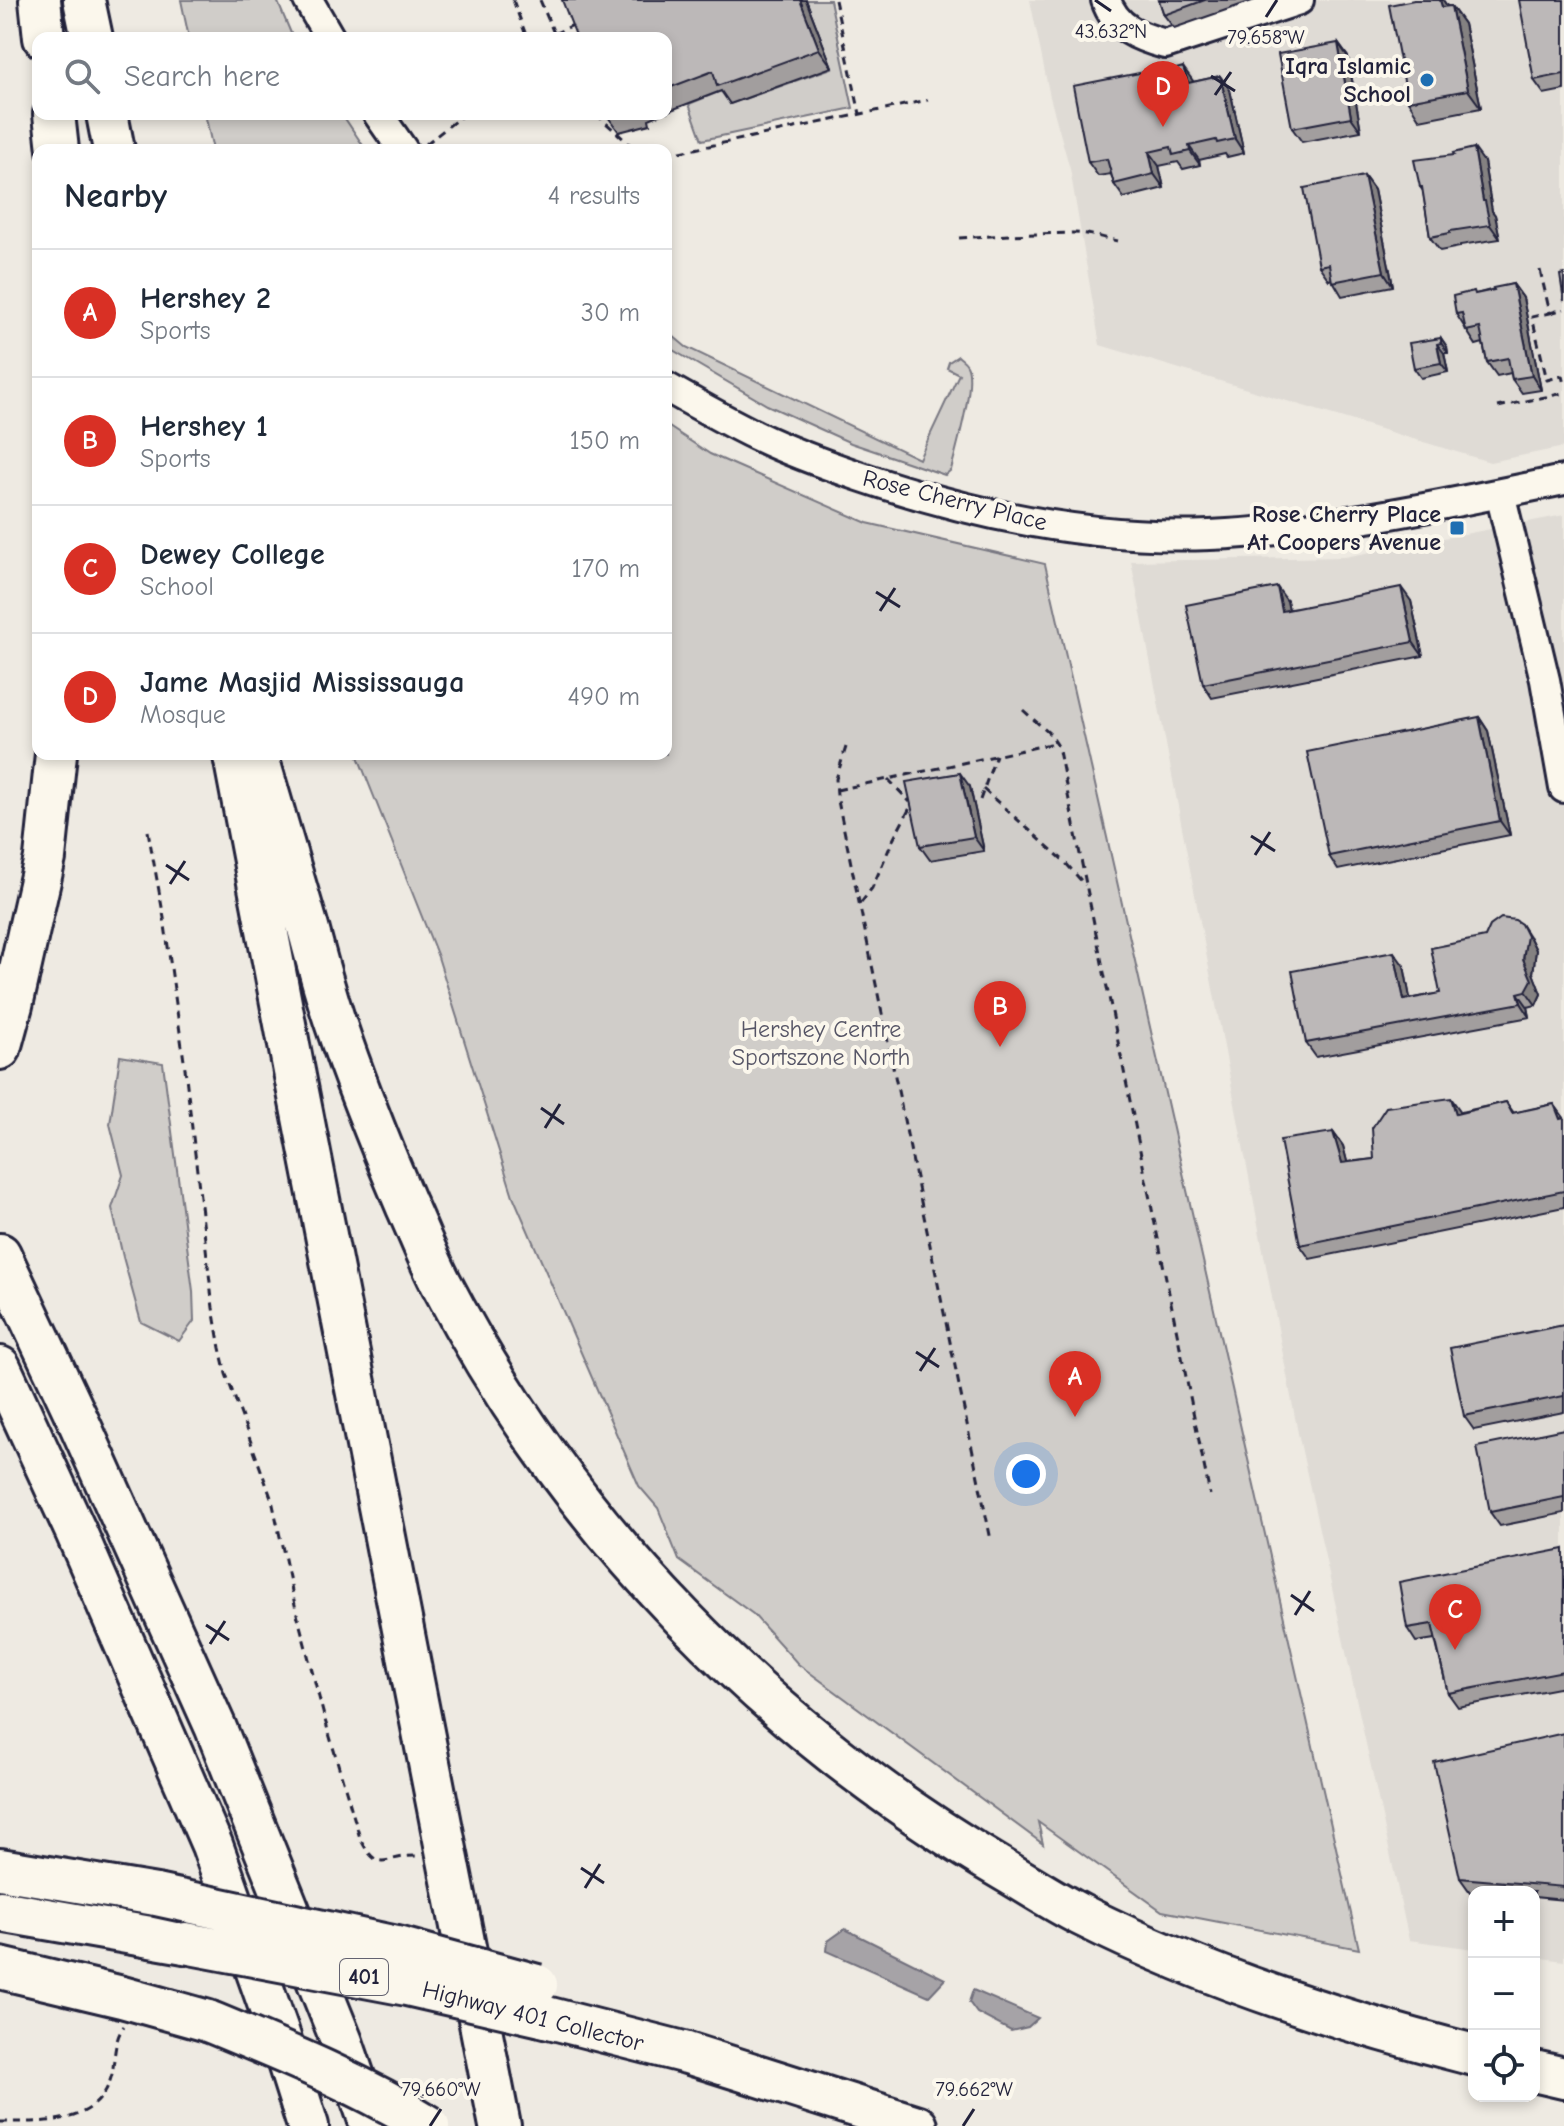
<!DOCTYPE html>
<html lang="en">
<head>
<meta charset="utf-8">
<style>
	:root { --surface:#fff; --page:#f6f6f7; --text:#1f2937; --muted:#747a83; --line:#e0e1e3; --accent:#d93025 }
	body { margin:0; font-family:"Comic Neue",sans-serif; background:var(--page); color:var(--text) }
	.controls { position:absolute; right:24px; bottom:24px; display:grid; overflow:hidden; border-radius:16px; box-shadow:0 4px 12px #0003 }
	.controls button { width:72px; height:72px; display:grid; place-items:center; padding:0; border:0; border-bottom:2px solid var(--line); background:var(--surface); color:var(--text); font:40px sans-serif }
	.you { position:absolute; left:1026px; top:1474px; width:28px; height:28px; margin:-20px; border:6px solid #fff; border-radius:50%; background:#1a73e8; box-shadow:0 0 0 12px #1a73e833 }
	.badge { display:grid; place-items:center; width:52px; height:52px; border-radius:50%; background:var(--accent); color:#fff; font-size:26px; font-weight:700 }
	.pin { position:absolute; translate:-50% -66px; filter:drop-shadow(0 2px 4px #0008) }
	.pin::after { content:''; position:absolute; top:42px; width:28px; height:24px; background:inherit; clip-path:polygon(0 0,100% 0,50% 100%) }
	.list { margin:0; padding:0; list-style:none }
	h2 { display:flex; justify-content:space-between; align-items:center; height:104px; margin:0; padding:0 32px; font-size:34px }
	h2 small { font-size:26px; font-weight:400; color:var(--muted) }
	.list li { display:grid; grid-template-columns:52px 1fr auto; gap:24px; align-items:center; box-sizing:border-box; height:128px; padding:0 32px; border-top:2px solid var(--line) }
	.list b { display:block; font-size:30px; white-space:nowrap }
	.list p { margin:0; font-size:26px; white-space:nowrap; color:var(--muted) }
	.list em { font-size:26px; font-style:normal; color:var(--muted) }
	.icon { flex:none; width:44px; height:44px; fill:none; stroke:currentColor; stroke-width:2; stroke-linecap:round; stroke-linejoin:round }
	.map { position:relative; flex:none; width:1564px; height:2126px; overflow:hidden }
	.search { position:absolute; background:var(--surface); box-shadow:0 4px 12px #0003; left:32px; top:32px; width:640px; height:88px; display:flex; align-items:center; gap:20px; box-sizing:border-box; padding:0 28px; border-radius:16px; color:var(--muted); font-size:30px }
	.panel { position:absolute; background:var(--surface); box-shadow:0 4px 12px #0003; left:32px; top:144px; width:640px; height:616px; border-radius:16px }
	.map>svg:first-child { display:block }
	.built { fill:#dfdbd5 }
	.green { fill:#d0cdc9; stroke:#797882; stroke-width:2 }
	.water { fill:#a6a3a7; stroke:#716f7c; stroke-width:2 }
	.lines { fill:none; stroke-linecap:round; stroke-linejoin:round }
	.minor-casing { stroke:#22223b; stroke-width:34 }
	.highway-casing { stroke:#22223b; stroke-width:46 }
	.path { stroke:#22223b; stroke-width:3; stroke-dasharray:8 6; stroke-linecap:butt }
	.minor { stroke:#fbf7ec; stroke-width:28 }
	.highway { stroke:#fbf7ec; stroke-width:40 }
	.highway-bridge-casing { stroke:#22223b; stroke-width:46; stroke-linecap:butt }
	.highway-bridge { stroke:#fbf7ec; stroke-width:40 }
	.wall { fill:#a29e9e; stroke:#22223b; stroke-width:2 }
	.shaded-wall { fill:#848181; stroke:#22223b; stroke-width:2 }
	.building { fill:#bcb8b8; stroke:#22223b; stroke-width:2 }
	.ticks { fill:none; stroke:#22223b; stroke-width:3 }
	.poi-dot { fill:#1f6fb2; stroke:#fbf7ec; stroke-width:3 }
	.labels { text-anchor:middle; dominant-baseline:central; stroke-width:8; stroke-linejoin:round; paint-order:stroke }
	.shield { fill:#fbf7ec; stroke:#636270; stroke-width:2 }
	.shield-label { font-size:22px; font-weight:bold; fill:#22223b }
	.poi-label { font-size:24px; font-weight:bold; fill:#22223b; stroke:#fbf7ec; text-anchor:end }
	.street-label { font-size:24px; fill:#22223b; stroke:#fbf7ec }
	.park-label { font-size:24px; fill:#565566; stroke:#fbf7ec }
	.ticks-label { font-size:20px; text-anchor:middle; fill:#22223b; stroke:#fbf7ec; stroke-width:8; stroke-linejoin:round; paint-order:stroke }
</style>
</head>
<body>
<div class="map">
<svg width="1564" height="2126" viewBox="0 0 1564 2126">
	<rect width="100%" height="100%" fill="#eeeae2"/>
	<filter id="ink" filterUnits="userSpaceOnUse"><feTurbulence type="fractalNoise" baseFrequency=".0125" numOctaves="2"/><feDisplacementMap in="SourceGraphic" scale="16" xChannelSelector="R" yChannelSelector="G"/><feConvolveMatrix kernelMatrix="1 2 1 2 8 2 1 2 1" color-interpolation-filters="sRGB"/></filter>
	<g filter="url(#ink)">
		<path class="built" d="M1030,0H1564V447L1490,462L1100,345L1070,169L1050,97Z
			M1564,515V1961L1534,1957V1892H1474V1949L1409,1940L1298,1433L1131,561L1345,557Z"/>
		<path class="green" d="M181,0H277L293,38H189Z
			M806,0H830L853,108L702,140L689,104L726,89L730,104L832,68Z
			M205,114H342L366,150H213Z
			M666,330L686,347L919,459L959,374L947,368L949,362L958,356C961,359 965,361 967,365C976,382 956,449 951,470L945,475L851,443L767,405L666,346Z
			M666,425L710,454L867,523L1045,564L1359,1949L1162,1911L1038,1822L1043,1844L798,1664L753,1614L679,1560L658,1508L639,1486L513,1196L438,957L357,754H666Z
			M120,1056L163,1063L193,1291L194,1321L179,1341L141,1322L123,1257L112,1208L123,1175L110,1124Z"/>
		<path class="water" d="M845,1929L945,1979L929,1996L827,1951L828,1941Z
			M973,1990L1038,2018L1028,2027L1011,2031L977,2013L969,2002Z"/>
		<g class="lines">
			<defs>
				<path id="minor" d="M308,0L330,38
					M1106,0C1115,28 1139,37 1165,44L1299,0
					M378,114L403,150
					M666,387C696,404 726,421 757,436C790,452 824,464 859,476C970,514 1091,540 1210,535C1329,530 1447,504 1564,480
					M1500,493L1545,680L1564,788"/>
				<path id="highway" d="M40,0L44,38
					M84,0L92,38
					M54,114L58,150
					M107,114L114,150
					M257,754C274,812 291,870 308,928C316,958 324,989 334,1019C355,1082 380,1144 406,1205C418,1231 428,1258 441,1283C568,1528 769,1733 1007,1872C1031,1886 1055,1902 1081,1915C1206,1978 1339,2021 1474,2055
					M234,756L293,1066L500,2126
					M0,1049L12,1005L45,858L56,754
					M0,1254L76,1416L215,1726L342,2042L371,2126
					M0,1367L76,1532L212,1845L278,2031L308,2126
					M0,1869L156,1895
					M0,1911L185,1943
					M0,1968L122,1997L208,2021
					M542,2016L687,2053L917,2126
					M1534,2071L1564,2078"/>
			</defs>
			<use href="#minor" class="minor-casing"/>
			<use href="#highway" class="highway-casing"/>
			<path class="path" d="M513,0L527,38
				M540,0L556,38
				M835,0L860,114
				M541,38L554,34L575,24
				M596,114L636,150
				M426,144L464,114
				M618,150L626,141
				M666,155L928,100
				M959,238C998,235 1036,234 1074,233C1088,233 1104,238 1118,241
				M1540,270L1550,313L1532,317L1547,380L1562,376L1564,384
				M1550,313L1564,309
				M1498,407L1564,393
				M1023,710L1050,734L1058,746L1210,1495
				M846,747L836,779L837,796L991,1540
				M888,779L910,802
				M983,789L1063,860L1085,885
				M837,790L1055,743
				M980,800L996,755
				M148,831L164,918L185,1068L213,1308L220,1348L226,1374L272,1500L297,1614L325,1720L360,1838C379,1876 384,1855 418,1856
				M861,903L872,888L893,840L912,804
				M0,2122C46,2122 99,2126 112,2074C115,2058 114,2039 124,2026"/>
			<use href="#minor" class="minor"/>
			<use href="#highway" class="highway"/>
			<defs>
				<path id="highway-bridge" d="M156,1895L397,1947L537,1985
					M185,1943L407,1985L542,2016
					M208,2021C283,2052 360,2083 429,2126"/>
			</defs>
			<use href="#highway-bridge" class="highway-bridge-casing"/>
			<use href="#highway-bridge" class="highway-bridge"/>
		</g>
		<path class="wall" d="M562,0H806L832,67L730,104L721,91L666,112V38Z
			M1159,0H1255L1174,28L1164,15Z
			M1414,0H1443L1447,6H1451L1464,24L1481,108L1420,120L1408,101Z
			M1564,0V90L1544,94L1534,80Z
			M1338,43L1348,57L1361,131L1302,142L1292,128Z
			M1155,70L1158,74L1193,82L1220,76L1230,90L1244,153L1227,157L1225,154L1199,160L1200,165L1183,169L1178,162L1159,166L1164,188L1124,198L1114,184L1111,174L1098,176L1088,162Z
			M606,114H661L649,119L650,124L619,132Z
			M1484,162L1492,211L1495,215L1500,239L1460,245V247L1440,251L1430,237L1423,191L1420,187Z
			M1364,176L1374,190L1393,286L1342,296L1332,279L1329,280L1319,266Z
			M1513,284L1523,298L1541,390L1522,393L1512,379L1511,373L1497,376L1487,362L1483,343L1476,345L1456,314L1476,294Z
			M1441,338L1447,347L1448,353H1444L1448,372L1421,378L1414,368Z
			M1287,601L1289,609L1411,601L1423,656L1212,698L1203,684Z
			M1479,717L1488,731L1510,835L1338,870L1329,856Z
			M970,787L984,851L930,860L920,846Z
			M1530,938L1536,950L1533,973L1541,994L1536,1005L1528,1007L1530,1017L1316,1057L1306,1043L1404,966L1410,999L1440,993Z
			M1506,1102L1514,1113L1554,1104L1564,1118V1207L1310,1259L1300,1245L1333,1132L1343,1146L1347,1162L1374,1159L1461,1112Z
			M1564,1325V1412L1474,1430L1464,1416Z
			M1564,1429V1513L1500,1526L1490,1512Z
			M1564,1549V1687L1458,1707L1448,1693L1435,1639L1416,1642L1407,1628Z
			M1564,1733V1900L1534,1897V1892H1470L1460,1878Z"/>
		<path class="shaded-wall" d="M800,0H806L832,67L819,49Z
			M1440,0H1443L1452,14L1442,7Z
			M1451,6L1464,24L1481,108L1468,90Z
			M1338,43L1348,57L1361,131L1351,117Z
			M1183,67L1193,81L1198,97L1188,83Z
			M1220,76L1230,90L1244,153L1235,139Z
			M1189,146L1199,160L1200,165L1190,151Z
			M1474,148L1484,162L1492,211L1495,215L1500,239L1490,225L1483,201Z
			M1149,152L1159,166L1164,188L1154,174Z
			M1364,176L1374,190L1393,286L1384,272Z
			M1513,284L1523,298L1541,390L1532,376Z
			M1441,338L1447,347L1448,353L1441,343Z
			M1437,344L1444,353L1448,372L1441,363Z
			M1277,587L1287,601L1292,625L1282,611Z
			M1401,587L1411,601L1423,656L1413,642Z
			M1479,717L1488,731L1510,835L1500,821Z
			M960,773L970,787L984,851L974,837Z
			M1521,924L1530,938L1536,950L1533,973L1541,994L1536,1005L1526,991Z
			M1394,952L1404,966L1413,1014L1404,1000Z
			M1518,993L1528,1007L1530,1017L1521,1003Z
			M1451,1098L1461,1112L1456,1114Z
			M1554,1104L1564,1118L1560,1119Z
			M1333,1132L1343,1146L1351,1177L1342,1163Z"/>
		<path class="building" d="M562,0H800L819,49L717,86L713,71L666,89V38H577Z
			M1159,0H1205L1164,15Z
			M1414,0H1440L1442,7L1451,6L1468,90L1408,101L1389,5Z
			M1519,0H1564V74L1534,80Z
			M1338,43L1351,117L1292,128L1278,54Z
			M1183,67L1188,83L1220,76L1235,139L1217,143L1216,140L1189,146L1190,151L1173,155L1171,147L1149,152L1154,174L1114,184L1107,159L1088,162L1073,86L1155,70L1156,75Z
			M1474,148L1483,201H1485L1490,225L1450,231V233L1430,237L1422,187H1420L1414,160L1454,155L1453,153Z
			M1364,176L1384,272L1332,282L1329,264L1319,266L1304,188Z
			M1564,274V301L1560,275Z
			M1513,284L1532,376L1512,379L1508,358L1487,362L1480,328L1466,331L1462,313L1456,314L1453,296L1474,291L1475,294L1494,290L1493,288Z
			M1441,338V343L1437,344L1441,363L1414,368L1409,343Z
			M1277,587L1282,611L1401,587L1413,642L1203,684L1186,605Z
			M1479,717L1500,821L1329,856L1307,752Z
			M960,773L974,837L920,846L906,782Z
			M1501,918L1515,920L1521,924L1527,936L1523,959L1532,980L1526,991L1518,993L1521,1003L1306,1043L1292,971L1394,952L1404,1000L1440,993L1431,948L1485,937L1490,926Z
			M1451,1098L1456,1114L1506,1102L1512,1113L1554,1104L1560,1119L1564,1118V1191L1300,1245L1280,1140L1333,1132L1342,1163L1374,1159L1372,1128L1386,1107Z
			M1564,1325V1396L1464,1416L1450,1348Z
			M1564,1429V1497L1490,1512L1477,1447Z
			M1564,1549V1671L1448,1693L1432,1624L1407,1628L1399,1582Z
			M1564,1733V1887L1460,1878L1434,1762Z"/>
	</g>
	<path class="ticks" d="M1095,0L1111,11M1266,17L1277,0M1211,76L1235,91M1215,95L1231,72M876,592L900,607M880,611L895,588M1251,836L1275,851M1255,855L1270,832M166,865L189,880M170,884L185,861M541,1108L564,1124M545,1128L560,1104M916,1352L939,1367M920,1371L935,1348M1291,1595L1314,1611M1295,1615L1310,1591M206,1625L229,1640M210,1644L225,1621M581,1868L604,1883M585,1888L600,1864M430,2126L441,2109M963,2126L974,2109"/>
	<g class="poi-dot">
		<circle cx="1427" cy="80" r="8"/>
		<rect x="1449" y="520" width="16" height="16" rx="4"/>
	</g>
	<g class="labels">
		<rect class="shield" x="340" y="1959" width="48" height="36" rx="6"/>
		<g class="shield-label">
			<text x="364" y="1977">401</text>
		</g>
		<g class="poi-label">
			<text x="1411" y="66">Iqra Islamic<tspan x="1411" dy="28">School</tspan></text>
			<text x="1441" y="514">Rose Cherry Place<tspan x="1441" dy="28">At Coopers Avenue</tspan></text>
		</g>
		<g class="street-label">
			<text transform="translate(955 500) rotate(14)">Rose Cherry Place</text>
			<text transform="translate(533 2016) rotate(14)">Highway 401 Collector</text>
		</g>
		<g class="park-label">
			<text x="821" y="1029">Hershey Centre<tspan x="821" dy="28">Sportszone North</tspan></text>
		</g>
	</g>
	<g class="ticks-label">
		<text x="1111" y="38">43.632°N</text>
		<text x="1266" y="44">79.658°W</text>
		<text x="441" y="2096">79.660°W</text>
		<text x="974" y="2096">79.662°W</text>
	</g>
</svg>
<div class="controls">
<button>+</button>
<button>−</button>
<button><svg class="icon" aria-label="locate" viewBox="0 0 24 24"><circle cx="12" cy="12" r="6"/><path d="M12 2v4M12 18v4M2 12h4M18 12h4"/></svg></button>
</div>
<div class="you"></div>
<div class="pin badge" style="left:1075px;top:1417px">A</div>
<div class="pin badge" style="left:1000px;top:1047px">B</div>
<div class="pin badge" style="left:1455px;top:1650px">C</div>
<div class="pin badge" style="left:1163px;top:127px">D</div>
<div class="search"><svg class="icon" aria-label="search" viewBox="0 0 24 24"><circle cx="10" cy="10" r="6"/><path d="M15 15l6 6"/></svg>Search here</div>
<section class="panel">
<h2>Nearby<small>4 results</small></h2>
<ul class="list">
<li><span class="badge">A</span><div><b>Hershey 2</b><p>Sports</p></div><em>30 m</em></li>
<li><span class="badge">B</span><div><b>Hershey 1</b><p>Sports</p></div><em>150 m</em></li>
<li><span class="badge">C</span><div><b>Dewey College</b><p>School</p></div><em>170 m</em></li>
<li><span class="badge">D</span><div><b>Jame Masjid Mississauga</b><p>Mosque</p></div><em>490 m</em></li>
</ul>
</section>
</div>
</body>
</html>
